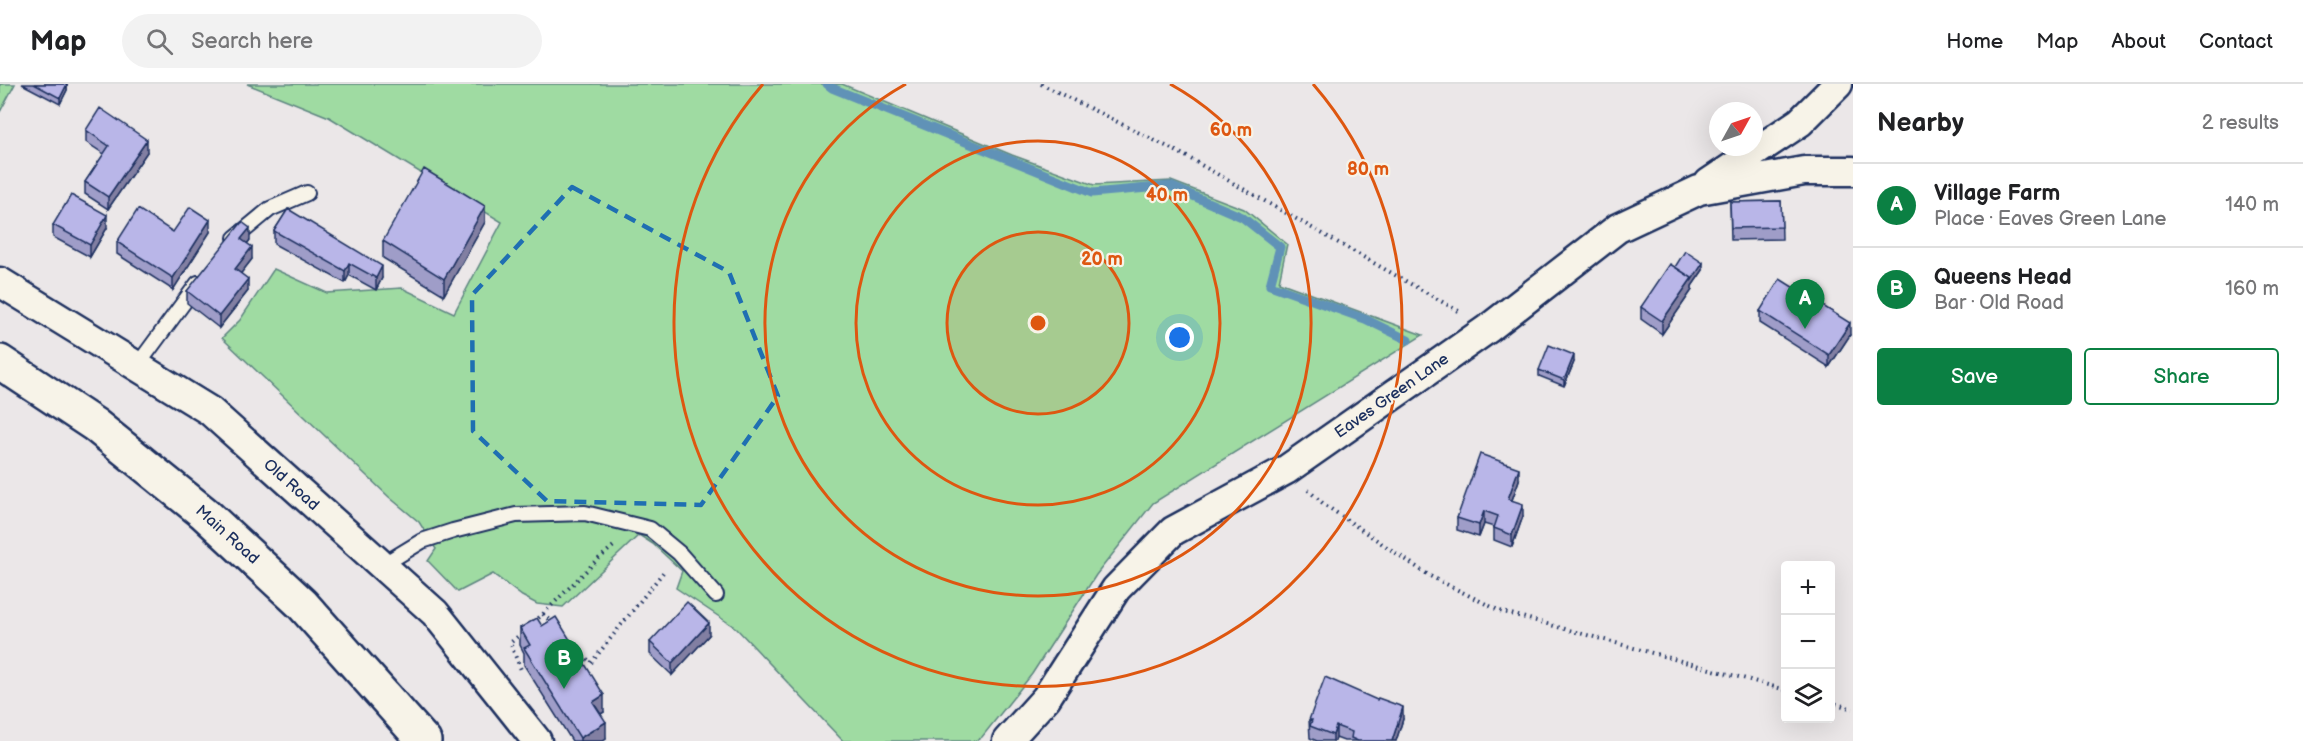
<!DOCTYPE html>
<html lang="en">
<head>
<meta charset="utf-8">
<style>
	:root { --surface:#fff; --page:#f2f2f2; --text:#202124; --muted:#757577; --line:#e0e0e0; --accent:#0b8043 }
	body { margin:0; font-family:"Balsamiq Sans",sans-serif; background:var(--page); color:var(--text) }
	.controls { position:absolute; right:18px; bottom:18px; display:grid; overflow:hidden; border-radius:6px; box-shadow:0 6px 24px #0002 }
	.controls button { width:54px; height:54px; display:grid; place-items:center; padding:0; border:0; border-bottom:2px solid var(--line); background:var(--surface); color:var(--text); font:30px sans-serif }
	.compass { position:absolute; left:1709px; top:18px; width:54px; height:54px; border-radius:50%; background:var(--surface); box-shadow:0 6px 24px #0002; rotate:50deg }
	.you { position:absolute; left:1180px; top:254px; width:21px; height:21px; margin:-15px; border:4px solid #fff; border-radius:50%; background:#1a73e8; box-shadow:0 0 0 9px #1a73e833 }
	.badge { display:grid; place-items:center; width:39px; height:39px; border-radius:50%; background:var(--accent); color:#fff; font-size:20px; font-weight:700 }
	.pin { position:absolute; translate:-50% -50px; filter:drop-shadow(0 2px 3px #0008) }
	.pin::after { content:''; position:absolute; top:32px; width:21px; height:18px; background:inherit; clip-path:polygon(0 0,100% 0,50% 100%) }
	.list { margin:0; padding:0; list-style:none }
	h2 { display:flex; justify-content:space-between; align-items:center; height:78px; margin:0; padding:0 24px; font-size:26px }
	h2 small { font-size:20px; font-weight:400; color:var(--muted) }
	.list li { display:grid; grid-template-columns:39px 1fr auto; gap:18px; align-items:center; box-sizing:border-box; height:84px; padding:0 24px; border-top:2px solid var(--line) }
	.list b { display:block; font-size:22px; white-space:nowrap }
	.list p { margin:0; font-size:20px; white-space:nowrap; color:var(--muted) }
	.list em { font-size:20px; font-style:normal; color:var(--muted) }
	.actions { display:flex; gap:12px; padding:18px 24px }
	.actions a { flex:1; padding:14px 0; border:2px solid var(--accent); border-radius:6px; text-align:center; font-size:21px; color:var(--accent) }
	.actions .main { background:var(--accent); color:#fff }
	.icon { flex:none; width:33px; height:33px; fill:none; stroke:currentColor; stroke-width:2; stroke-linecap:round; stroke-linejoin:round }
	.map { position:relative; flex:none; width:1853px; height:657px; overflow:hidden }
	header { display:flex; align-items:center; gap:36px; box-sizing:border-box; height:84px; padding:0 30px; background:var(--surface); border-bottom:2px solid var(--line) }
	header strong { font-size:28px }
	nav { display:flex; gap:33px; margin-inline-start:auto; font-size:21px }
	.search { width:420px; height:54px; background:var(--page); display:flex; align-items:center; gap:15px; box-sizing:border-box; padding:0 21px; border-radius:33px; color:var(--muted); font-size:22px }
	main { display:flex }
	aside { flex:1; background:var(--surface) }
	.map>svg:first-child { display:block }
	.green { fill:#9fdba2; stroke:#5d8580; stroke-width:1.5 }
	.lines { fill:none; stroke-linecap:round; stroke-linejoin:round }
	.stream { stroke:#6192b7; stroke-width:9 }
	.service-casing { stroke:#1b2f5e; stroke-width:18 }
	.minor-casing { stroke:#1b2f5e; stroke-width:33 }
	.secondary-casing { stroke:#1b2f5e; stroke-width:38 }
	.path { stroke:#1b2f5e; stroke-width:4; stroke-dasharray:1.5 4.5; stroke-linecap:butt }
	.service { stroke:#f7f3e8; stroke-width:14 }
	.minor { stroke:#f7f3e8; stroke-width:28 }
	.secondary { stroke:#f7f3e8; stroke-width:33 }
	.wall { fill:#9f9dc8; stroke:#1b2f5e; stroke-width:1.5 }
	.shaded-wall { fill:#827fa2; stroke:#1b2f5e; stroke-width:1.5 }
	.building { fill:#b9b6e8; stroke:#1b2f5e; stroke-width:1.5 }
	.marked { fill:none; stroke:#1f6fb2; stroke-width:4.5; stroke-dasharray:12 8; stroke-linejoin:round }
	.ring { fill:none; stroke:#de5710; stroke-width:3 }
	.labels { text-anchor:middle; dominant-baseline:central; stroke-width:4.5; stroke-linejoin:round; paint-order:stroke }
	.street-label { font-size:16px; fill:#1b2f5e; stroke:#f7f3e8 }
	.centre { fill:#de5710; stroke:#f7f3e8; stroke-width:3 }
	.ring-label { font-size:18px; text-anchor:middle; font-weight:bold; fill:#de5710; stroke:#f7f3e8; stroke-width:4.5; stroke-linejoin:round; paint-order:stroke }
</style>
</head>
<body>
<header>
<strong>Map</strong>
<div class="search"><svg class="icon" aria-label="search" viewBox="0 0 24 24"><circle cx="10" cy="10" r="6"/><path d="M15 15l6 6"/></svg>Search here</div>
<nav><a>Home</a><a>Map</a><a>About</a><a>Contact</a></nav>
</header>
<main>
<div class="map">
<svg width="1853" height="657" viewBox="0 0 1853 657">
	<rect width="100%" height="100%" fill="#ebe7e8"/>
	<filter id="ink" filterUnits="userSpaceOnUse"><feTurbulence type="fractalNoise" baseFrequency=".0167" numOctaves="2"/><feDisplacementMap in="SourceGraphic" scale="12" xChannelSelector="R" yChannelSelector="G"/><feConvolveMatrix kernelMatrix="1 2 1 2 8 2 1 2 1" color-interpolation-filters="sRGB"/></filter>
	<g filter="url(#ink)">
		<path class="green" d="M0,0H15L0,28Z
			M247,0H842L1012,71L1094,101L1171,97L1244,125L1287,160L1279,198L1423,251L1153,419L1096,491L1032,590L982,653L976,657H843L736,544L676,504L682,487L653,460L639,451L563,523L537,520L522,512L493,490L458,508L428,477L436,465L419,438L389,413L222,254L240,236L274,185L327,209L402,204L454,229L502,138L329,33Z"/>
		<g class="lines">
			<path class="stream" d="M827,0L832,4L1092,109L1170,102L1242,133L1280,163L1270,201L1365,235L1408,256"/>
			<defs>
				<path id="service" d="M235,154L270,125L307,109
					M137,282L198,199
					M381,482L422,457L453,447L516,431L585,429L650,445L679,469L716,511"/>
				<path id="minor" d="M1709,99L1800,38L1838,0
					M0,198L210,327L435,529L537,657
					M1007,657L1046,614L1116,505L1173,447L1286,386L1489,244L1618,144L1699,106L1804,87H1853"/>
				<path id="secondary" d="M0,278L95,341L204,429L302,520L424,657"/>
			</defs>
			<use href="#service" class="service-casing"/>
			<use href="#minor" class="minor-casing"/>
			<use href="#secondary" class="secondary-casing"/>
			<path class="path" d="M1041,0L1180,69L1462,229
				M1308,406L1325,421L1430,492L1500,527L1786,606
				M543,530L596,477L616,460
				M534,538L543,530L553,540
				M522,549L510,559L522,588
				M570,558L591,579L665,486
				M1830,618L1853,625"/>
			<use href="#service" class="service"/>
			<use href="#minor" class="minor"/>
			<use href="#secondary" class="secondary"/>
		</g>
		<path class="wall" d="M22,0H67V6L60,20Z
			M86,46L147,68L108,125L85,110V98L104,70L86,58Z
			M1781,117L1782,155L1731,156L1730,118Z
			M288,125L382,194L376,206L349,191L345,199L274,160V147Z
			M485,138L444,211L383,174V157Z
			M53,141L107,144L90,173L53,153Z
			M173,148H210L173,206L117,170V158Z
			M250,156L247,160L252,175L241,189L248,207L219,244L187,219V207Z
			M1675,183L1703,186L1692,202V206L1662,250L1641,235V223Z
			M1760,227L1850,251L1829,283L1760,239Z
			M1574,278L1564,302L1539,292V286Z
			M1519,396L1512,416L1523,432L1512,463L1494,456V443L1484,440L1479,453L1457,446V434Z
			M542,542L604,628L601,630L606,655L603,657H572L524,581V569L520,561V544Z
			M709,551L672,591L650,570V558Z
			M1403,635L1396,657H1344L1336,654L1335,657H1317L1310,654L1309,636Z"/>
		<path class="shaded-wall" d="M67,0V6L60,20V14Z
			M147,56V68L108,125V113Z
			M485,122V138L444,211V195Z
			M107,131V144L90,173V161Z
			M210,136V148L173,206V194Z
			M250,144V156L241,167V155Z
			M252,163V175L235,197V185Z
			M349,179V191L345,199V187Z
			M1703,179V186L1692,202V206L1662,250V237L1692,194Z
			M382,182V194L376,206V194Z
			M248,195V207L219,244V232Z
			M1850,239V251L1829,283V271Z
			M1574,271V278L1564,302V296Z
			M1519,384V396L1508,427V415Z
			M1523,420V432L1512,463V451Z
			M1484,427V440L1479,453V441Z
			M709,539V551L672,591V579Z
			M604,611V628L593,635V618Z
			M1403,623V635L1396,657H1392Z
			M606,638V655L603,657H580V654Z
			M1336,642V654L1335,657H1333V651Z"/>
		<path class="building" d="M34,0H67L60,14Z
			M100,24L147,56L108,113L85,98L109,62L86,46Z
			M424,85L485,122L444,195L383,157Z
			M71,111L107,131L90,161L53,141Z
			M1781,117L1782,143L1731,144L1730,118Z
			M190,123L210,136L173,194L117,158L138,125L173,148Z
			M288,125L382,182L376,194L349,179L345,187L274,147Z
			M242,138L250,144L241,155L252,163L235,185L248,195L219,232L187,207Z
			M1685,167L1703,179L1692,196V194L1675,183Z
			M1670,180L1692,194L1662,237L1641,223Z
			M1780,195L1850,239L1829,271L1760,227Z
			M1549,261L1574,271L1564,296L1539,286Z
			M1480,370L1519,384L1508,415L1523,420L1512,451L1494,444L1498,432L1484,427L1479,441L1457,434Z
			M687,518L709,539L672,579L650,558Z
			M556,533L604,611L593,618L606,638L580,654L524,564L530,561L520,544L537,534L542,542Z
			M1325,593L1377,616L1378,614L1403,623L1392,657H1358L1351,654L1352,648L1336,642L1333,651L1310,642L1312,636H1309Z"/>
	</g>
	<path class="marked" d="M572,103L729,188L778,312L701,421L547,417L473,347L472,211Z"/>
	<circle cx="1038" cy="239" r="91" fill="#de5710" fill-opacity=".12"/>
	<g class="ring">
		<circle cx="1038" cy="239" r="91"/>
		<circle cx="1038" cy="239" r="182"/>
		<path d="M1170 0A273 273 0 1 1 906 0"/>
		<path d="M1313 0A364 364 0 1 1 763 0"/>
	</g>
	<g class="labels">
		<g class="street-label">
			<text transform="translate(1392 312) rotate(-35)">Eaves Green Lane</text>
			<text transform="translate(291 401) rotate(42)">Old Road</text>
			<text transform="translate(227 451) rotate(42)">Main Road</text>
		</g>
	</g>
	<circle cx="1038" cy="239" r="9" class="centre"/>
	<g class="ring-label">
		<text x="1231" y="52">60 m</text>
		<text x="1368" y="91">80 m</text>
		<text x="1167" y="117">40 m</text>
		<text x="1102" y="181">20 m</text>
	</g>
</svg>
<div class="controls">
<button>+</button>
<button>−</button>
<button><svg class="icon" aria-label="layers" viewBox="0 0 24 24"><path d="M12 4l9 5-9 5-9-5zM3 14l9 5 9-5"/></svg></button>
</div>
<svg class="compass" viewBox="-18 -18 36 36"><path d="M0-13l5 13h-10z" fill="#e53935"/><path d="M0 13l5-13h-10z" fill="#757577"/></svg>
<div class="you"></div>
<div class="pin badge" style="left:1805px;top:245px">A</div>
<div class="pin badge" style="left:564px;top:605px">B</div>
</div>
<aside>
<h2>Nearby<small>2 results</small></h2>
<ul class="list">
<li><span class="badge">A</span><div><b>Village Farm</b><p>Place · Eaves Green Lane</p></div><em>140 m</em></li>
<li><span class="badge">B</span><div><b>Queens Head</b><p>Bar · Old Road</p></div><em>160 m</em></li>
</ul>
<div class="actions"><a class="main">Save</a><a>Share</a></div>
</aside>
</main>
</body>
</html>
